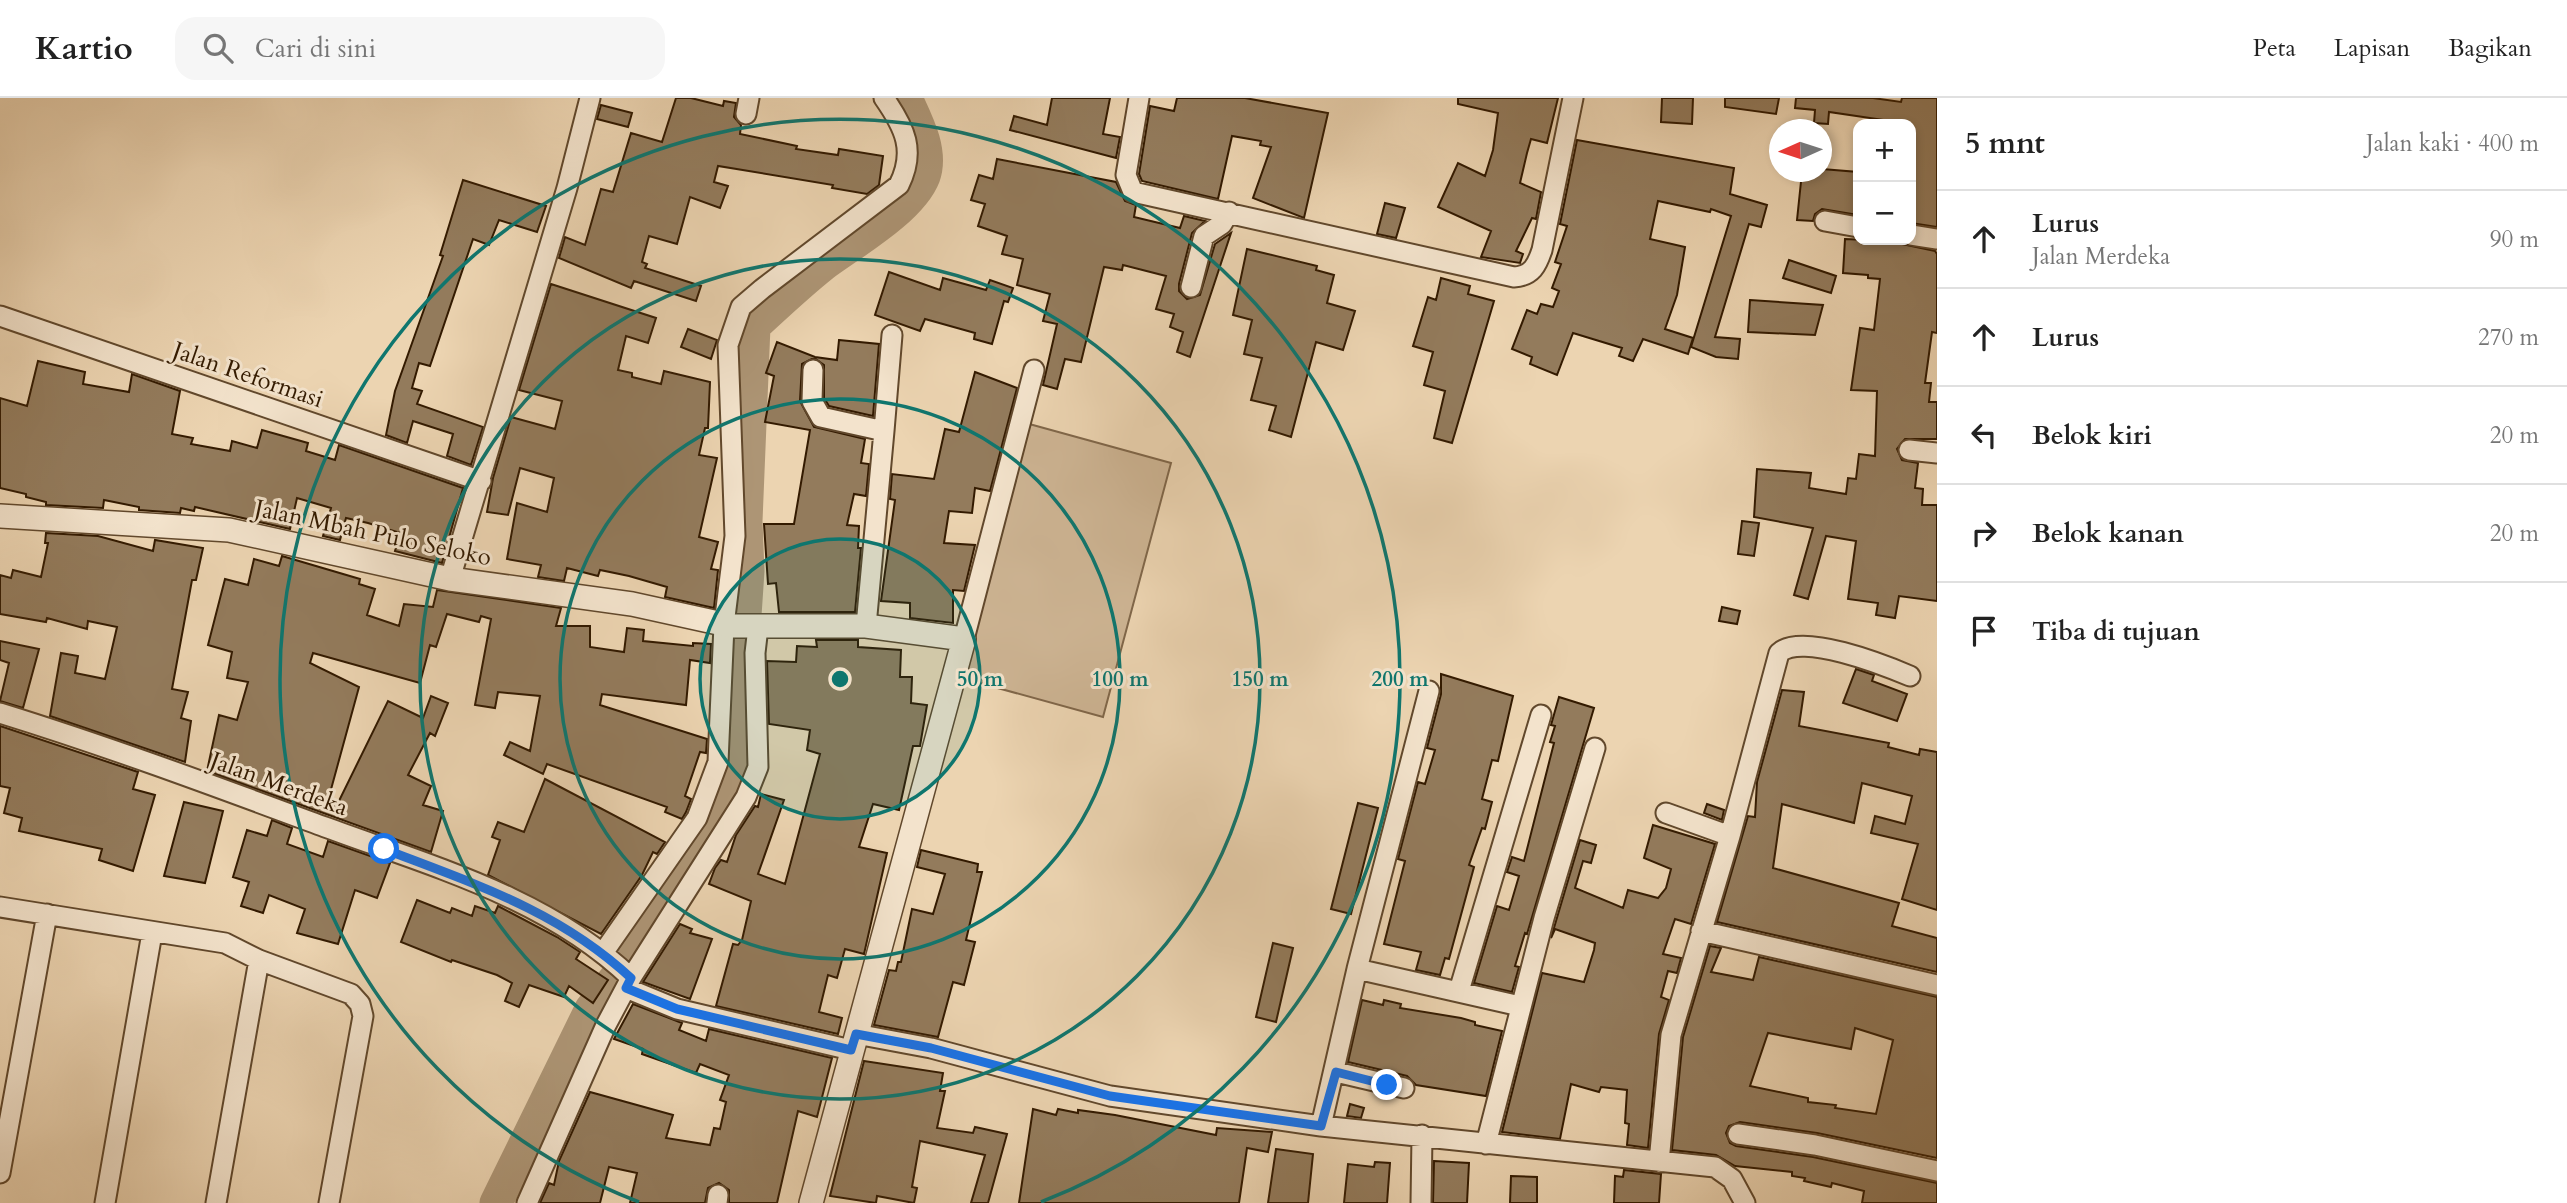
<!DOCTYPE html>
<html lang="id">
<head>
<meta charset="utf-8">
<style>
	:root { --surface:#fff; --page:#f6f6f6; --text:#222; --muted:#767676; --line:#e0e0e0 }
	body { margin:0; font-family:Cardo,serif; background:var(--page); color:var(--text) }
	.controls { position:absolute; right:21px; top:21px; display:grid; overflow:hidden; border-radius:14px; box-shadow:0 4px 10px #0003 }
	.controls button { width:63px; height:63px; display:grid; place-items:center; padding:0; border:0; border-bottom:2px solid var(--line); background:var(--surface); color:var(--text); font:35px sans-serif }
	.compass { position:absolute; left:1769px; top:21px; width:63px; height:63px; border-radius:50%; background:var(--surface); box-shadow:0 4px 10px #0003; rotate:267deg }
	.stop { position:absolute; width:21px; height:21px; margin:-16px; border:5px solid #1a73e8; border-radius:50%; background:#fff }
	.stop.end { background:#1a73e8; border-color:#fff; box-shadow:0 2px 7px #0008 }
	.list { margin:0; padding:0; list-style:none }
	h2 { display:flex; justify-content:space-between; align-items:center; height:91px; margin:0; padding:0 28px; font-size:30px }
	h2 small { font-size:23px; font-weight:400; color:var(--muted) }
	.list li { display:grid; grid-template-columns:46px 1fr auto; gap:21px; align-items:center; box-sizing:border-box; height:98px; padding:0 28px; border-top:2px solid var(--line) }
	.list b { display:block; font-size:26px; white-space:nowrap }
	.list p { margin:0; font-size:23px; white-space:nowrap; color:var(--muted) }
	.list em { font-size:23px; font-style:normal; color:var(--muted) }
	.icon { flex:none; width:38px; height:38px; fill:none; stroke:currentColor; stroke-width:2; stroke-linecap:round; stroke-linejoin:round }
	.map { position:relative; flex:none; width:1937px; height:1105px; overflow:hidden }
	header { display:flex; align-items:center; gap:42px; box-sizing:border-box; height:98px; padding:0 35px; background:var(--surface); border-bottom:2px solid var(--line) }
	header strong { font-size:33px }
	nav { display:flex; gap:38px; margin-inline-start:auto; font-size:24px }
	.search { width:490px; height:63px; background:var(--page); display:flex; align-items:center; gap:18px; box-sizing:border-box; padding:0 24px; border-radius:21px; color:var(--muted); font-size:26px }
	main { display:flex }
	aside { flex:1; background:var(--surface) }
	.map>svg:first-child { display:block }
	.green { fill:#cdb493; stroke:#80674a; stroke-width:2 }
	.lines { fill:none; stroke-linecap:round; stroke-linejoin:round }
	.river { stroke:#ad9575; stroke-width:33 }
	.building { fill:#937b5c; stroke:#331a00; stroke-width:2; fill-rule:evenodd }
	.minor-casing { stroke:#61482c; stroke-width:23 }
	.tertiary-casing { stroke:#61482c; stroke-width:26 }
	.minor { stroke:#f3e3cc; stroke-width:19 }
	.tertiary { stroke:#f3e3cc; stroke-width:23 }
	.route { stroke:#1a73e8; stroke-width:9 }
	.ring { fill:none; stroke:#0f766e; stroke-width:3.5 }
	.labels { text-anchor:middle; dominant-baseline:central; stroke-width:6; stroke-linejoin:round; paint-order:stroke }
	.street-label { font-size:24px; fill:#331a00; stroke:#f3e3cc }
	.centre { fill:#0f766e; stroke:#f3e3cc; stroke-width:3.5 }
	.ring-label { font-size:21px; text-anchor:middle; font-weight:bold; fill:#0f766e; stroke:#f3e3cc; stroke-width:6; stroke-linejoin:round; paint-order:stroke }
</style>
</head>
<body>
<header>
<strong>Kartio</strong>
<div class="search"><svg class="icon" aria-label="search" viewBox="0 0 24 24"><circle cx="10" cy="10" r="6"/><path d="M15 15l6 6"/></svg>Cari di sini</div>
<nav><a>Peta</a><a>Lapisan</a><a>Bagikan</a></nav>
</header>
<main>
<div class="map">
<svg width="1937" height="1105" viewBox="0 0 1937 1105">
	<rect width="100%" height="100%" fill="#ecd4b1"/>
	<filter id="stains"><feTurbulence type="fractalNoise" baseFrequency=".00286" numOctaves="4"/><feColorMatrix values="0 0 0 0 .2 0 0 0 0 .09 0 0 0 0 .02 0 0 0 .5 -.17"/></filter>
	<radialGradient id="worn" r=".72"><stop offset=".6" stop-color="#630" stop-opacity="0"/><stop offset="1" stop-color="#630" stop-opacity=".3"/></radialGradient>
	<path class="green" d="M1022,324L1171,365L1103,619L954,578Z"/>
	<g class="lines">
		<path class="river" d="M496,1105L591,911L629,863L662,806L711,734L734,679L748,473L746,423L754,228C777,207 799,186 823,167C851,146 911,112 924,78C933,53 916,22 906,0"/>
	</g>
	<path class="building" d="M676,0H691L723,8L724,3L736,5L734,19L741,27L740,36L797,48L796,51L838,57L839,51L883,58L879,87L867,96L832,90L833,87L718,68L714,84L728,88L720,110L690,99L677,146L649,138L642,164L647,166L645,170L701,188L696,203L634,183L631,190L559,160L565,139L585,147L601,91L613,94L631,35L662,44Z
		M1052,0H1110L1103,36L1120,39L1116,60L1010,32L1014,18L1047,27Z
		M1177,0H1245L1328,15L1304,120L1253,100L1271,49L1260,47L1261,43L1232,38L1218,101L1142,83L1139,76L1150,8L1174,13Z
		M1458,0H1558L1547,45L1531,41L1527,55L1520,85L1541,94L1536,121L1532,120L1516,153L1523,156L1520,165L1481,159L1491,133L1438,109L1458,65L1485,78L1493,52L1498,15L1458,6Z
		M1662,0H1693L1692,26L1661,24Z
		M1725,0H1779L1776,16L1725,9Z
		M1796,0H1873L1901,4L1902,0H1937V129L1911,125V26L1829,14L1828,26L1814,25L1815,12L1795,10Z
		M601,7L632,15L628,29L597,21Z
		M1577,42L1734,70L1730,96L1767,107L1761,129L1749,126L1715,239L1740,241L1738,261L1716,259L1691,249L1731,118L1711,111L1710,114L1658,103L1650,141L1685,149L1677,197L1665,231L1693,240L1688,256L1643,241L1633,263L1619,258L1622,250L1573,235L1557,277L1530,266L1532,259L1512,251L1527,212L1537,216L1541,206L1553,209L1559,193L1552,190L1561,166L1555,164L1567,128L1560,126Z
		M997,61L1116,84L1125,103L1136,107L1134,119L1180,130L1184,118L1205,123L1192,135L1179,186V193L1187,201L1200,197L1215,146L1231,135L1190,259L1177,254L1183,234L1170,229L1174,216L1156,211L1166,178L1123,167L1122,172L1104,169L1081,264L1065,261L1057,291L1043,287L1057,226L1043,223L1050,196L1017,187L1023,161L1002,156L1007,138L978,128L985,106L971,102L979,77L993,81Z
		M1822,71L1858,74V117L1822,111L1815,116L1813,123L1797,122L1802,74Z
		M463,82L546,108L537,134L499,122L489,147L473,141L430,268L419,265L412,290L422,293L417,306L483,329L471,367L447,358L453,336L413,323L407,345L386,337L395,293L443,158L440,157Z
		M1385,105L1405,110L1396,140L1377,136Z
		M1845,141L1888,143L1935,153L1937,156V235L1932,234L1925,285H1931L1929,304H1937V341H1905L1897,351L1902,362L1918,365L1915,390L1923,391L1922,407H1937V503L1899,498L1895,520L1876,517L1878,505L1848,501L1856,443L1826,438L1808,501L1794,497L1813,430L1754,419L1757,371L1811,375L1809,390L1846,396L1848,380L1856,381L1859,356L1875,358L1877,293L1851,292L1860,230L1874,232L1880,181L1868,180V177L1843,175Z
		M1247,151L1317,168L1316,172L1334,177L1327,205L1355,213L1343,252L1316,244L1291,339L1269,332L1276,308L1251,302L1262,260L1244,256L1252,222L1233,217Z
		M1789,162L1836,178L1831,195L1783,180Z
		M889,174L940,192L943,180L986,192L990,182L1013,190L1008,204L1004,203L992,246L974,241L975,235L925,221L920,233L875,217Z
		M1441,180L1470,188L1468,196L1494,203L1452,345L1434,340L1445,293L1424,287L1433,254L1413,248L1428,199L1436,202Z
		M551,186L656,220L648,245L626,238L618,272L632,275V279L661,286L664,273L710,284L708,330H705L699,357L717,360L699,439L718,444L711,471L718,472L714,510L665,499L667,489L629,478L600,472L598,478L567,470L564,483L538,479L541,467L507,461L517,405L547,414L554,380L520,370L508,417L487,414L493,380L511,319L555,331L562,303L519,292Z
		M1750,202L1823,207L1815,237L1748,234Z
		M688,231L717,242L711,261L681,249Z
		M839,242L879,246L873,318L829,308L824,300V267L814,260L802,266L800,303L814,329L865,341L861,365L869,366L866,398L854,396L847,427L859,428L858,450H861L855,514H779L776,485L768,486L764,426H794L810,332L765,324L774,278L766,275L777,244L815,259L837,262Z
		M38,263L85,274L83,286L129,294L132,276L180,293L172,336L193,340L191,346L230,353L232,343L257,350L262,332L308,345L306,353L335,362L339,347L463,390L442,465L395,453L400,435L368,425L346,420L340,442L323,438L331,410L297,400L290,431L195,409L194,413L181,410L180,415L139,412V409L104,402L103,410L46,407V404L26,399V396L0,390V300L27,308Z
		M975,274L1017,290L990,393L975,390L972,415L949,413L944,445L975,447L964,493L953,492V525L910,520V505L881,503L895,402L890,401L892,376L934,381L945,331L959,334Z
		M1742,423L1759,425L1754,458L1738,456Z
		M46,435L98,438L153,453L155,442L203,450L196,482H192L172,591L188,594L181,620L191,623L185,664L50,618L61,555L78,558L75,575L105,581L117,529L88,523L87,531L47,520L46,524L0,516V477L11,480L13,472L41,479L48,445H45Z
		M282,458L360,481L359,486L375,491L367,517L399,528L404,506L433,509L437,492L561,510L556,528H590V549L624,554L627,530L644,532L643,543L693,548V545L711,546L710,565L690,562L686,607L602,596L600,607L707,641L706,655L700,654L685,698L691,701L686,714L682,721L665,714L667,709L547,666L543,676L504,657L510,644L530,653L540,598L498,594L495,610L475,607L491,521L481,518L479,524L447,516L436,549L430,547L420,585L313,555L310,565L359,589L327,706L336,709L388,603L423,620L431,598L448,605L435,638L430,635L408,677L431,688L423,707L443,713L431,754L207,673L219,617L237,622L248,584L227,580L232,554L208,547L225,481L248,487L254,461L279,468Z
		M1722,509L1740,513L1737,526L1719,523Z
		M816,542H858V549L901,552L900,579H912L911,605L927,607L920,648H913L899,712L873,706L859,749L887,755L864,856L845,851L837,880L828,877L819,914L842,920L838,936L716,908L733,846L738,847L742,842L751,803L709,786L715,770L721,762L727,764L736,737L755,708L758,709L761,696L784,702L758,776L785,786L820,656L807,652L810,632L769,626L767,563L796,564L797,548L817,549Z
		M0,543L39,551L23,610L0,603L9,565L0,562Z
		M1856,571L1874,577L1872,583L1907,596L1897,623L1843,605Z
		M1441,576L1513,598L1498,663L1492,662L1482,701L1492,704L1485,731L1482,730L1469,767L1474,769L1449,861L1445,860L1440,877L1416,872L1421,854L1384,846L1405,763L1398,761L1418,684L1425,686L1435,652L1427,650L1441,596Z
		M1782,592L1804,594L1799,628L1889,645L1888,649L1919,657L1920,651L1937,654V812L1902,801L1918,746L1871,735L1875,718L1905,726L1912,698L1862,685L1854,725L1782,706L1773,770L1899,805L1892,828L1937,840V874L1717,824L1748,718L1755,719L1757,684Z
		M1559,599L1594,610L1527,836L1525,835L1515,868L1519,869L1512,894L1474,885L1497,808L1509,812L1519,778L1507,774L1512,759L1524,763L1554,645L1550,644L1555,628L1551,627Z
		M0,628L138,674L133,691L155,697L133,773L99,762L102,751L19,733L22,720L4,715L10,690L0,688Z
		M545,681L665,744L657,756L653,754L642,777L601,836L488,777L500,742L492,739L498,724L524,734Z
		M184,704L223,713L205,785L164,778Z
		M1358,705L1378,710L1351,816L1331,811Z
		M1707,706L1724,712L1722,722L1704,715Z
		M272,722L292,730L287,746L323,759L328,743L390,765L377,800L355,792L338,846L297,835L305,811L269,797L263,815L241,808L249,784L233,779L247,732L267,738Z
		M1653,727L1715,746L1691,826L1675,821L1663,856L1681,860L1677,875L1668,873L1661,899L1669,902L1659,936L1648,1050L1627,1047L1629,1026L1625,1025L1627,992L1601,989L1599,994L1571,986L1560,1041L1502,1034L1542,875L1584,884L1594,852L1595,845L1555,831L1551,840L1580,742L1596,747L1591,765L1583,763L1575,790L1623,810L1628,792L1658,800L1666,790L1671,771L1644,760Z
		M921,752L978,766L977,774H982L966,842L975,844L964,887L953,884L938,939L874,927L889,872L896,873L898,864H901L912,811L933,816L945,776L917,769Z
		M417,802L450,815L452,810L472,818L475,808L495,815L498,808L557,839L580,854L576,861L608,882L593,905L569,888L564,899L529,887L519,909L505,903L512,885L497,877L452,862L451,864L401,844Z
		M680,826L692,831L690,835L712,841L690,901L643,884Z
		M1273,845L1293,850L1276,924L1256,919Z
		M1710,848L1721,850L1711,874L1753,882L1759,859L1937,899V1060L1817,1035L1740,1024L1729,1028L1726,1035L1730,1045L1736,1048L1813,1059L1937,1085V1105H1862L1864,1093L1832,1085L1831,1089L1804,1083L1805,1080L1792,1078V1074L1735,1068L1716,1057L1672,1052L1683,939ZM1855,930L1893,942L1876,1016L1835,1010L1836,1007L1808,1004V1000L1750,988L1768,935L1851,951Z
		M1362,902L1383,907L1384,902L1401,906L1400,910L1461,920L1475,924V927L1502,933L1486,998L1416,987L1407,978L1348,964Z
		M633,906L682,925L679,932L706,943L709,931L832,960L817,1019L798,1013L777,1105H729V1092L719,1085L708,1090L705,1105H630L637,1075L609,1069L600,1105H540L549,1085L554,1087L559,1063L590,994L673,1017L666,1040L710,1047L714,1030L720,1031L726,1004L720,1002L729,977L700,966L696,975L642,956L643,951L614,941Z
		M864,963L943,975L940,993H945L937,1030L973,1035L975,1029L1007,1036L988,1105H971L985,1057L920,1043L912,1089L917,1090L914,1105L877,1098L876,1105L830,1098Z
		M1350,1006L1364,1010L1361,1020L1347,1018Z
		M1033,1011L1056,1017L1058,1011L1078,1015V1012L1115,1017L1216,1037L1217,1030L1272,1034L1268,1054L1247,1050L1239,1105H1019Z
		M1276,1051L1313,1056L1308,1105H1268Z
		M1434,1063L1469,1065L1467,1105H1433Z
		M1375,1064L1390,1065L1387,1105H1344L1348,1066L1374,1069Z
		M1624,1072L1661,1076L1659,1105H1614L1615,1078L1623,1079Z
		M1511,1078L1537,1079V1105H1510Z"/>
	<g class="lines">
		<defs>
			<path id="minor" d="M1139,0L1126,77L1133,94L1514,179C1532,178 1537,167 1542,152L1573,0
				M746,16L749,0
				M1825,123L1858,129
				M1911,137L1937,141
				M1191,189L1204,138L1222,126L1229,114
				M0,218L481,383
				M813,272L812,303L821,319L884,333L866,528
				M884,333L892,237
				M1909,352L1937,355
				M450,481L567,90L590,0
				M964,541L1034,272
				M0,615C110,649 217,689 325,729C431,768 548,800 631,880
				M1666,715L1730,738
				M0,809L225,845L259,862L351,896L360,906L363,918L329,1105
				M1701,833L1937,887
				M603,855L697,720L718,664L724,527L735,438L728,247L741,209L762,191L899,87C916,53 905,30 884,0
				M1357,871L1520,908
				M626,890L677,911L851,952
				M1459,893L1541,617
				M856,936L931,950L1110,998L1321,1028L1715,1069L1732,1081L1745,1105
				M1336,974L1404,990
				M1321,1028L1357,871L1429,593
				M1738,1036L1815,1047L1937,1073
				M1486,1046L1544,820L1595,650
				M1659,1064L1671,937L1730,738L1779,555C1801,534 1884,567 1910,578
				M0,1075L47,816
				M105,1105L152,835
				M216,1105L259,862
				M527,1105L606,927L631,880L746,699L758,669L755,555L758,529
				M717,1105L718,1097
				M1421,1105L1422,1037"/>
			<path id="tertiary" d="M0,418L229,432L450,481L632,506L732,528H866L964,541L811,1105"/>
		</defs>
		<use href="#minor" class="minor-casing"/>
		<use href="#tertiary" class="tertiary-casing"/>
		<use href="#minor" class="minor"/>
		<use href="#tertiary" class="tertiary"/>
	</g>
	<g class="lines">
		<path class="route" d="M384,751C475,786 559,813 631,880L626,890L677,911L851,952L856,936L931,950L1110,998L1321,1028L1336,974L1387,987"/>
	</g>
	<circle cx="840" cy="581" r="140" fill="#0f766e" fill-opacity=".12"/>
	<g class="ring">
		<circle cx="840" cy="581" r="140"/>
		<circle cx="840" cy="581" r="280"/>
		<circle cx="840" cy="581" r="420"/>
		<path d="M639 1104A560 560 0 1 1 1041 1104"/>
	</g>
	<g class="labels">
		<g class="street-label">
			<text transform="translate(248 277) rotate(19)">Jalan Reformasi</text>
			<text transform="translate(373 435) rotate(12)">Jalan Mbah Pulo Seloko</text>
			<text transform="translate(279 686) rotate(20)">Jalan Merdeka</text>
		</g>
	</g>
	<circle cx="840" cy="581" r="10" class="centre"/>
	<g class="ring-label">
		<text x="980" y="588">50 m</text>
		<text x="1120" y="588">100 m</text>
		<text x="1260" y="588">150 m</text>
		<text x="1400" y="588">200 m</text>
	</g>
	<rect width="100%" height="100%" filter="url(#stains)"/>
	<rect width="100%" height="100%" fill="url(#worn)"/>
</svg>
<div class="controls">
<button>+</button>
<button>−</button>
</div>
<svg class="compass" viewBox="-18 -18 36 36"><path d="M0-13l5 13h-10z" fill="#e53935"/><path d="M0 13l5-13h-10z" fill="#767676"/></svg>
<div class="stop" style="left:384px;top:751px"></div>
<div class="stop end" style="left:1387px;top:987px"></div>
</div>
<aside>
<h2>5 mnt<small>Jalan kaki · 400 m</small></h2>
<ul class="list">
<li><svg class="icon" aria-label="ahead" viewBox="0 0 24 24"><path d="M12 20V5M6 11l6-6 6 6"/></svg><div><b>Lurus</b><p>Jalan Merdeka</p></div><em>90 m</em></li>
<li><svg class="icon" aria-label="ahead" viewBox="0 0 24 24"><path d="M12 20V5M6 11l6-6 6 6"/></svg><div><b>Lurus</b></div><em>270 m</em></li>
<li><svg class="icon" aria-label="left" viewBox="0 0 24 24"><path d="M17 20v-9H6M10 6l-5 5 5 5"/></svg><div><b>Belok kiri</b></div><em>20 m</em></li>
<li><svg class="icon" aria-label="right" viewBox="0 0 24 24"><path d="M7 20v-9h11M14 6l5 5-5 5"/></svg><div><b>Belok kanan</b></div><em>20 m</em></li>
<li><svg class="icon" aria-label="arrive" viewBox="0 0 24 24"><path d="M6 21V4h12l-3 4 3 4H6"/></svg><div><b>Tiba di tujuan</b></div></li>
</ul>
</aside>
</main>
</body>
</html>
